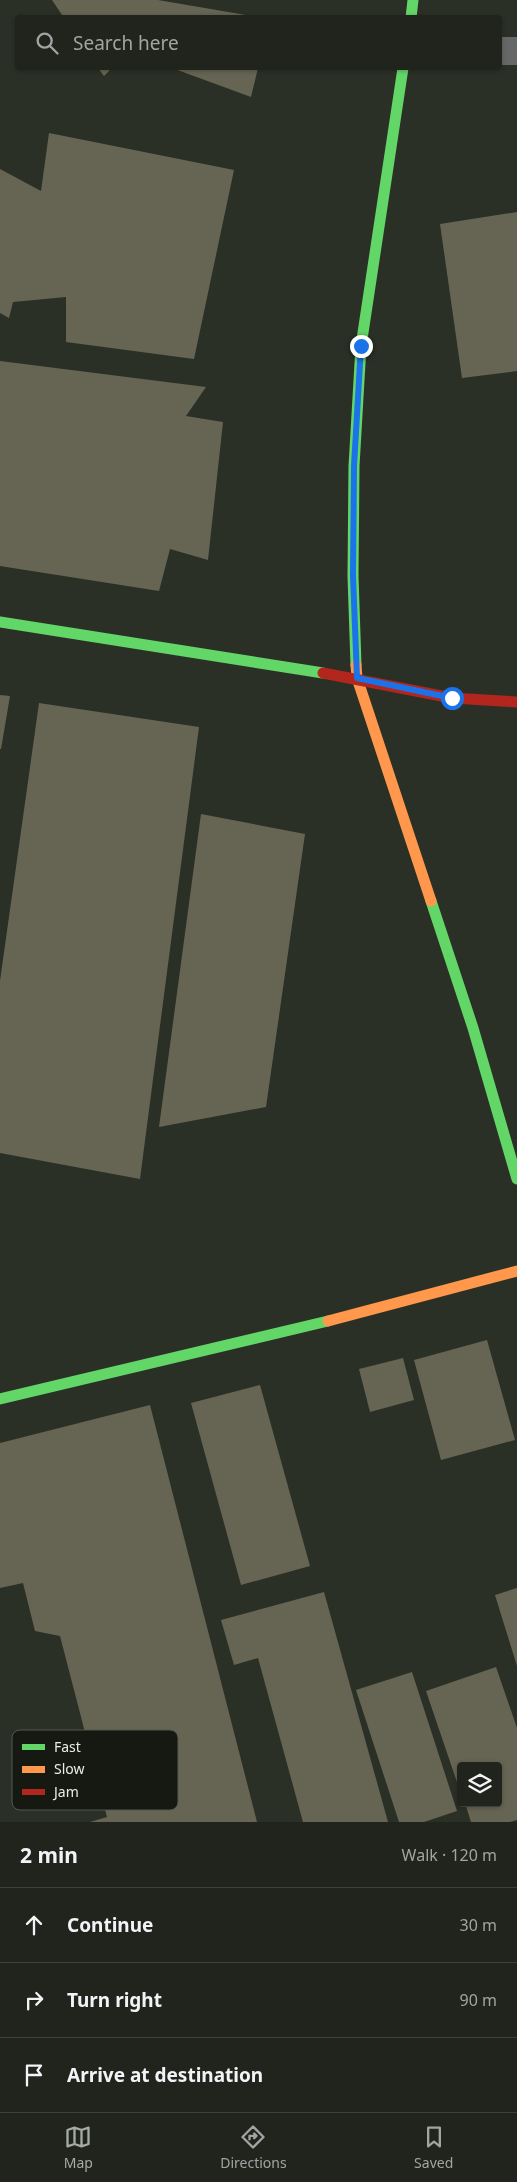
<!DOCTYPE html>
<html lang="en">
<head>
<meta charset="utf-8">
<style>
	:root { --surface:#20241c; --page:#282c25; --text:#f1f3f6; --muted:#a2a4a3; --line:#3d413b; --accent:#a6aca1 }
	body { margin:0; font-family:"Noto Sans",sans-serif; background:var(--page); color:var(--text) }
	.controls { position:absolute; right:15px; bottom:15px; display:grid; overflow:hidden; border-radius:5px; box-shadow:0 1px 4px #0004 }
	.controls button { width:45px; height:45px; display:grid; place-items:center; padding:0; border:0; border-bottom:1px solid var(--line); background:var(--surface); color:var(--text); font:25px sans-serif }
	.stop { position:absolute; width:15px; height:15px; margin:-11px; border:4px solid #1a73e8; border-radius:50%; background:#fff }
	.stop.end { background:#1a73e8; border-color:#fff; box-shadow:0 1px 5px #0008 }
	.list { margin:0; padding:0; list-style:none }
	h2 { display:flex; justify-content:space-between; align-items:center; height:65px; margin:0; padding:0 20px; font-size:21px }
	h2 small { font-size:16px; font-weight:400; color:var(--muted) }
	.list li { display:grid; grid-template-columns:32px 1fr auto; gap:15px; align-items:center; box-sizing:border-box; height:75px; padding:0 20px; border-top:1px solid var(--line) }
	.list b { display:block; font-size:19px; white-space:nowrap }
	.list em { font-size:16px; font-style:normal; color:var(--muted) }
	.icon { flex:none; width:28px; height:28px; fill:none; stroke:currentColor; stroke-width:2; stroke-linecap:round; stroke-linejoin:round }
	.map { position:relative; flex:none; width:517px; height:1822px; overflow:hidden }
	.search { position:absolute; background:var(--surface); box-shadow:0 1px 4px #0004; left:15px; right:15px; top:15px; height:55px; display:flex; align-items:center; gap:12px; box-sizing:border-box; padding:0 18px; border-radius:5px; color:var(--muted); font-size:19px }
	.sheet { height:290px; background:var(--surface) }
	nav { display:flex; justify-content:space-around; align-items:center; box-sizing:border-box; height:70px; border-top:1px solid var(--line); background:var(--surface); font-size:14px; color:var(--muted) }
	nav a { display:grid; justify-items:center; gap:2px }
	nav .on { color:var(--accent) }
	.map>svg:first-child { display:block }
	.building { fill:#666554 }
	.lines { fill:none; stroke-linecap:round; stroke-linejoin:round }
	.street { stroke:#656866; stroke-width:28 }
	.fast { stroke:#63d668; stroke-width:11 }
	.slow { stroke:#ff974d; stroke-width:11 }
	.jam { stroke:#b3261e; stroke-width:11 }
	.route { stroke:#1a73e8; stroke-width:6 }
	.key { fill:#151912; stroke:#545951; stroke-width:1 }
	.key-label { font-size:14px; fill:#e8eee3 }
</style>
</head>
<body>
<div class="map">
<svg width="517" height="1822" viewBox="0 0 517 1822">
	<rect width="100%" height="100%" fill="#2b3026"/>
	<path class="building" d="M52,0H158L263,18H64Z
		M98,68H112L104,76Z
		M172,68H258L251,97Z
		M49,133L234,170L194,359L66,342V297L13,302L9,318L0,313V169L41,191Z
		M517,212V371L462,378L440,224Z
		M0,361L206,387L186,416L223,422L208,560L170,549L159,591L0,566Z
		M0,695L10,696L1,749H0Z
		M39,703L199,727L140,1179L0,1153V981Z
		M201,814L305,834L266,1107L159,1127Z
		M487,1340L515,1440L441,1460L414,1360Z
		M403,1358L414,1400L370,1412L359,1369Z
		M260,1385L310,1566L241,1585L191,1403Z
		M150,1405L257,1822H90L107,1817L60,1636L35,1631L23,1583L0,1588V1443Z
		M517,1588V1666L495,1595Z
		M324,1592L388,1822H303L258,1658L234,1665L221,1620Z
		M496,1667L517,1728V1820L510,1822H471L465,1803H498V1766H461L460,1791L426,1691Z
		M412,1672L457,1811L424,1822H399L356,1690Z"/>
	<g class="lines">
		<path class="street" d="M500,51H517"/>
		<path class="fast" d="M411,18L413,0
			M0,622L323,673
			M356,665L353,576L354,466L361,346L403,68
			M431,901L473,1028L517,1179
			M0,1399L328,1321"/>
		<path class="slow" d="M356,665L357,678L431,901
			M328,1321L517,1271"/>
		<path class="jam" d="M323,673L452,698L517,702"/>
	</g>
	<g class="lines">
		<path class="route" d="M361,346L354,466L353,576L357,678L452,698"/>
	</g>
	<rect x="12" y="1730" width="166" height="80" rx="8" class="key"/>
	<rect x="22" y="1744" width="23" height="6" fill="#63d668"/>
	<rect x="22" y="1766" width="23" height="7" fill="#ff974d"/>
	<rect x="22" y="1789" width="23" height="6" fill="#b3261e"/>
	<g class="key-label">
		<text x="54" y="1752">Fast</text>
		<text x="54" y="1774">Slow</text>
		<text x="54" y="1797">Jam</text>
	</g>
</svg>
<div class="controls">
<button><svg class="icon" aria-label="layers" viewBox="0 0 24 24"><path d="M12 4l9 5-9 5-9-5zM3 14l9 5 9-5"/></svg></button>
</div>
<div class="stop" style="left:452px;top:698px"></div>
<div class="stop end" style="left:361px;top:346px"></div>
<div class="search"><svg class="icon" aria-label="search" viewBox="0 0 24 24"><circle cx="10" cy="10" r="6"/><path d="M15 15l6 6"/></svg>Search here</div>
</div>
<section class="sheet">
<h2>2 min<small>Walk · 120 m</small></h2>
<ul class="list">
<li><svg class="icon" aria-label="ahead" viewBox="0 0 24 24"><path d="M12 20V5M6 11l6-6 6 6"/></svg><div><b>Continue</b></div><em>30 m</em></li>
<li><svg class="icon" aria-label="right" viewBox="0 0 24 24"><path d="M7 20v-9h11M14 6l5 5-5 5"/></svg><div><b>Turn right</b></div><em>90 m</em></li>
<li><svg class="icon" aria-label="arrive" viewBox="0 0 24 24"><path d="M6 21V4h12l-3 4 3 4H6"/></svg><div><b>Arrive at destination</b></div></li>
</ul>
</section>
<nav>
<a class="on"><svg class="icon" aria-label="map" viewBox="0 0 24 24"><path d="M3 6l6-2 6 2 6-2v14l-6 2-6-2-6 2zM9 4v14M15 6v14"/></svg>Map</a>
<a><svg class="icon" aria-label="directions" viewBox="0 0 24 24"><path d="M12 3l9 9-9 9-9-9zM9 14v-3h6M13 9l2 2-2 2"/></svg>Directions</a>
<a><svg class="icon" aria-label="saved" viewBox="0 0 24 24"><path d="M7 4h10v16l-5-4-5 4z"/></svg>Saved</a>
</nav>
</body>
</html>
